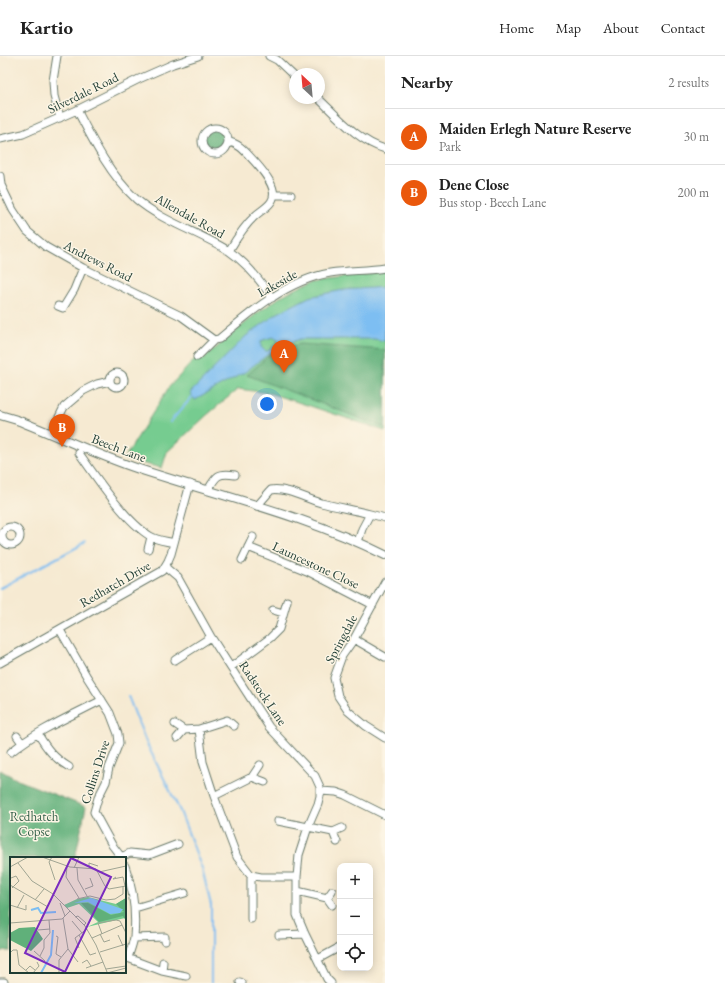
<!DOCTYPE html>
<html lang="en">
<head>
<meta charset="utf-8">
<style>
	:root { --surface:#fff; --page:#f6f6f6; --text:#222; --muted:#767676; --line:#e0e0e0; --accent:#ea580c }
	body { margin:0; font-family:"EB Garamond",serif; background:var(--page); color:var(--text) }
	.controls { position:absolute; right:12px; bottom:12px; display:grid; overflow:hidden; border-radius:8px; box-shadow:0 2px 10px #0003 }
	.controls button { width:36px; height:36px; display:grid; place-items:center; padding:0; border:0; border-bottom:1px solid var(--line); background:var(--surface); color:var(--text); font:20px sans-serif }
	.compass { position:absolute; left:289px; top:12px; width:36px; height:36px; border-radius:50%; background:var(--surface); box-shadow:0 2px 10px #0003; rotate:334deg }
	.you { position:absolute; left:267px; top:348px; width:14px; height:14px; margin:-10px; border:3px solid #fff; border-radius:50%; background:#1a73e8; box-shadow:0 0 0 6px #1a73e833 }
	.badge { display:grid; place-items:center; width:26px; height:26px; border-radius:50%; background:var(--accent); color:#fff; font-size:13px; font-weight:700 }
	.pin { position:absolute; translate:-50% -33px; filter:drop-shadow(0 1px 2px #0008) }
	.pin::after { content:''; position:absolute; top:21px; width:14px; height:12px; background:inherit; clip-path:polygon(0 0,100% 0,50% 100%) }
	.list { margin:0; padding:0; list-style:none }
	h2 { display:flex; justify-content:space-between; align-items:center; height:52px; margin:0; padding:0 16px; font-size:17px }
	h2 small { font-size:13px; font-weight:400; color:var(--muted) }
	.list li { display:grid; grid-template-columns:26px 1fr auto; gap:12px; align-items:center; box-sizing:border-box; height:56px; padding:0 16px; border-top:1px solid var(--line) }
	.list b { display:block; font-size:15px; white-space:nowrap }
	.list p { margin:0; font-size:13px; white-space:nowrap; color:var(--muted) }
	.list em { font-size:13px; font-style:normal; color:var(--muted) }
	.icon { flex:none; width:22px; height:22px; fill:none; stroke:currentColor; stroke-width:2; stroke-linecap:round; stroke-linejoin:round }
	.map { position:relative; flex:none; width:385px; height:927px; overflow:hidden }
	header { display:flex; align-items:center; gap:24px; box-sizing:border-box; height:56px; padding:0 20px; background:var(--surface); border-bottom:1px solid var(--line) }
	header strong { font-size:19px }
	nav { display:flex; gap:22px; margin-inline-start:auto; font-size:14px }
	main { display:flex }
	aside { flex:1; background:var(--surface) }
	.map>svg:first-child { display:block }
	.green { fill:#76cc90; stroke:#4a8462 }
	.forest { fill:#60b07a; stroke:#407657 }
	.water { fill:#7dbef2; stroke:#4e7e93; fill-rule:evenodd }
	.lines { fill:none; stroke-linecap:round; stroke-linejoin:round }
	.stream { stroke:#7dbef2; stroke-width:2 }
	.minor-casing { stroke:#6a7a6b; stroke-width:9 }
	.tertiary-casing { stroke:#6a7a6b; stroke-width:10 }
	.minor { stroke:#fff; stroke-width:7 }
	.tertiary { stroke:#fff; stroke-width:8 }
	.labels { text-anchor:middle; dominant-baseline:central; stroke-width:3; stroke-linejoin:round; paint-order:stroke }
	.street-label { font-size:13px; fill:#1f3d34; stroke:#fcf5e5 }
	.park-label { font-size:13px; fill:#35614b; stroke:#fcf5e5 }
	.inset-river { fill:none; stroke:#7dbef2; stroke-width:2 }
	.inset-road { fill:none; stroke:#a0a593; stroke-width:1 }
	.view { fill:#7b2cbf; fill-opacity:0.15; stroke:#7b2cbf; stroke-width:2 }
	.inset-edge { fill:none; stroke:#1f3d34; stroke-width:2 }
</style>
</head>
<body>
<header>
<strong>Kartio</strong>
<nav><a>Home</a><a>Map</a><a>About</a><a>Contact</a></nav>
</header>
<main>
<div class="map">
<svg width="385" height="927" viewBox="0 0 385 927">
	<rect width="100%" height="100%" fill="#fcf5e5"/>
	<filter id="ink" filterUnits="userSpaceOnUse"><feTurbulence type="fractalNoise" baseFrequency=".025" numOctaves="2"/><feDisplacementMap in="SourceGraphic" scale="8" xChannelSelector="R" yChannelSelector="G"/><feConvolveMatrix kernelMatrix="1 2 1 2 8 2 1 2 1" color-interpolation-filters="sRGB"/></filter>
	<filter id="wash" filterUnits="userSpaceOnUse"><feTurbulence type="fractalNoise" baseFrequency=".012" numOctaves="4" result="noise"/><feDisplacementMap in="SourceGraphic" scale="16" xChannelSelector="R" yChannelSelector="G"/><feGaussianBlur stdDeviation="0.9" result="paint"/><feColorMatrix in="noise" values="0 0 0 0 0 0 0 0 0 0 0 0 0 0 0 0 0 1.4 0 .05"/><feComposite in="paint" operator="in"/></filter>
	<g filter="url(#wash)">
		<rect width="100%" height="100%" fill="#f6ead2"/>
		<path class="green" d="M385,215V375L310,350L269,337L238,333L207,359L167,396L162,412L124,403L169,331L197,301L203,303L256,258L283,239L302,230L316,224Z"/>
		<path class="forest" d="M203 84a12 12 0 1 1 24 0a12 12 0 1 1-24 0Z
			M300,288L385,294V372L247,319L275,294Z
			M0,714L18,724L86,751L75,802H11V895H0Z"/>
		<path class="water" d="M385,231V285L375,283H300L275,293L245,316L195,344L190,337L246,280L278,257L309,241L343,234ZM273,281L278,284V287L268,295H265L261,291V286L263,284Z"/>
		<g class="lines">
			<path class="stream" d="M170,366L192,341
				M0,532L85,487
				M128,640L146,686L180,755L202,813L211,849V927"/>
		</g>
	</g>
	<g filter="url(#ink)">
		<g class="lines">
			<defs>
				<path id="minor" d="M57,0L53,25L54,40L60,62
					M269,0L277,4L295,21
					M318,42C338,61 358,85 385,93
					M77,54C93,85 110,119 136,143C163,166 199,176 229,195C247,207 260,224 272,242
					M202 85a13 13 0 1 1 26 0a13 13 0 1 1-26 0Z
					M0,83L23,78L77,54L139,23L173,8L198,0
					M228,86C240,87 247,98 255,106C263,115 280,134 271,146C267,152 260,155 255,160C244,170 236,183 229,195
					M0,120L1,129L13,154L27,175L46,191L83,212L181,260L214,284
					M274,139H291
					M58,250L63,252L74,234L83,212
					M197,301L214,284L219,283C250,256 288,224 330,217C348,214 367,215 385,212
					M110 324a7 7 0 1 1 14 0a7 7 0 1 1-14 0Z
					M51,377L64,351L83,335L97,328L110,325
					M79,397C96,421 125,465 150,480C156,484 166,485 174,487
					M208,434C216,420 218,416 235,419
					M257,450L271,434C285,431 307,443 321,447C337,451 354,454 370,458L362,473L358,486
					M370,458L385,462
					M2 480a9 9 0 1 1 18 0a9 9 0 1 1-18 0Z
					M248,491L307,515L373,549
					M148,493L151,481
					M242,504L253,481
					M165,511L178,522L211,581L269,671L315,720L320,731V740L318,748L308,771L299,799L297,821V859L305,878L327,923L331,927
					M385,526L354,583L342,600L334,622L338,640L348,655L366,670L385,682
					M273,554L283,557
					M60,574L87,621L110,657L118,678L119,687L109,712L106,726L98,742L94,756L112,789L122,802
					M354,583L385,601
					M175,604L211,581
					M0,607L162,515L168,505L171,498L190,428
					M231,611L270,582L279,573L287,545
					M175,668L184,674
					M199,673L227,664L234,670
					M38,678C47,693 54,702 69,711
					M17,680L22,687
					M177,682L184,674L199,673L203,706L214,740L237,801L251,819L261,821H297
					M11,696C38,674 71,660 102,644
					M252,721L260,709
					M320,735L336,736L345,739L385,759
					M214,740L252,721L265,726
					M278,765L333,776L342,772
					M333,776L337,786
					M121,801L130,797L149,799L178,788
					M125,810C133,832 136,858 134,881C133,888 130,895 128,902
					M297,835L327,842L332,835
					M327,842L332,849
					M135,852L185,837
					M251,863V819
					M279,879L305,878
					M134,882L165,881V885
					M125,901L162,915L186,920
					M318,903L340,891
					M162,915L163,906
					M0,926H4
					M240,926L242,927"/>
				<path id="tertiary" d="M0,359L17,364C58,380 97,399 139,413C221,440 308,460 385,499"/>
			</defs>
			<use href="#minor" class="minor-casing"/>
			<use href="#tertiary" class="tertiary-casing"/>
			<use href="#minor" class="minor"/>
			<use href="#tertiary" class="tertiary"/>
		</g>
	</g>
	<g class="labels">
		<g class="street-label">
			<text transform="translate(83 37) rotate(-26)">Silverdale Road</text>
			<text transform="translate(190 160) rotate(29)">Allendale Road</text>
			<text transform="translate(98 205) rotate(27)">Andrews Road</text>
			<text transform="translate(277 227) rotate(-29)">Lakeside</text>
			<text transform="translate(119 392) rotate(21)">Beech Lane</text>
			<text transform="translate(316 509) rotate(25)">Launcestone Close</text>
			<text transform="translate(115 528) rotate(-30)">Redhatch Drive</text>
			<text transform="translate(341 583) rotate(-62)">Springdale</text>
			<text transform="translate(263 637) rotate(56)">Radstock Lane</text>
			<text transform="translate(95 716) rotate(-72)">Collins Drive</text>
		</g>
		<g class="park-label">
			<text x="34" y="760">Redhatch<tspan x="34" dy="15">Copse</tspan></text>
		</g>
	</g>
	<g transform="translate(10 801)">
		<rect width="116" height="116" fill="#f6ead2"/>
		<path d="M78,40L106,47L116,41V64L115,61L77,70L88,65L69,47L57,51L54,48L67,42Z" fill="#76cc90"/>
		<path d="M116,41V64L113,59L89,65L71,46H78L101,58L114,55L106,47ZM25,70L33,82L21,94L0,83V76L9,71Z" fill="#60b07a"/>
		<path d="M81,41L112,52H113L110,56L100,57L78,45L64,46Z" fill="#7dbef2"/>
		<path class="inset-river" d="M21,53L28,51L31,56L46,55M31,116L41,98L43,73"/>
		<path class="inset-road" d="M32,0L60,10L86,12L95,29L99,32L116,29M42,0L39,5L45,23M8,6L22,24L43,37L75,69L86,88L97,115M0,10L18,0M57,10L56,20L69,41M79,10V6L88,9M64,11L69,0M67,11L68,23L77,39M89,15L116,9M106,20L103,22L113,20L115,29M1,21L6,19L9,24L2,31M0,28L38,50M75,32L83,29L80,21M67,42L80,39L96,43L105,42L113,37V29M25,43L34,32M50,46L55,59M0,48L16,53V48M7,51L14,38M65,60L68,59L76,66L74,68M53,61L58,92L68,105M62,64L72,76M0,66L52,62L60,54M28,73L40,72M90,77L94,85L100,83M92,77L88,66L106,63L110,64L116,76M69,78L80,98L86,96M108,78L113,89M46,79L48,80L46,97L51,100M82,81L112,68M69,91L65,81L77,72M24,94L35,104M90,95L116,87M0,96L3,93H7L9,108L19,116M30,99L34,91V83L40,76L39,63M72,106L77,103L81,109M76,111L93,105M96,112L116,109M16,113L20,109L25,113M23,116L29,109L27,105M49,116V103L58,92M97,116L116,111"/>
		<path class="view" d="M61,1L101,20L55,115L15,96Z"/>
		<rect width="116" height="116" class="inset-edge"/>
	</g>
</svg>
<div class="controls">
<button>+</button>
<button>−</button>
<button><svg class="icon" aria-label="locate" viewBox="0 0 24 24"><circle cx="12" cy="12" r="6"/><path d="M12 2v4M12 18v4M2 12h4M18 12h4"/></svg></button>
</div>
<svg class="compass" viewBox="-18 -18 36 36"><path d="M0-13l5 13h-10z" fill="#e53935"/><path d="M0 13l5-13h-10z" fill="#767676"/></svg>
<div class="you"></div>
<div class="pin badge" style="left:284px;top:317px">A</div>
<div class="pin badge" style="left:62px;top:391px">B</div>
</div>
<aside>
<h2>Nearby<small>2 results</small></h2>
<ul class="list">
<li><span class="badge">A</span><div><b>Maiden Erlegh Nature Reserve</b><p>Park</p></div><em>30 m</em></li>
<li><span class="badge">B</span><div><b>Dene Close</b><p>Bus stop · Beech Lane</p></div><em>200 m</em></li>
</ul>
</aside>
</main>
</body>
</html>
